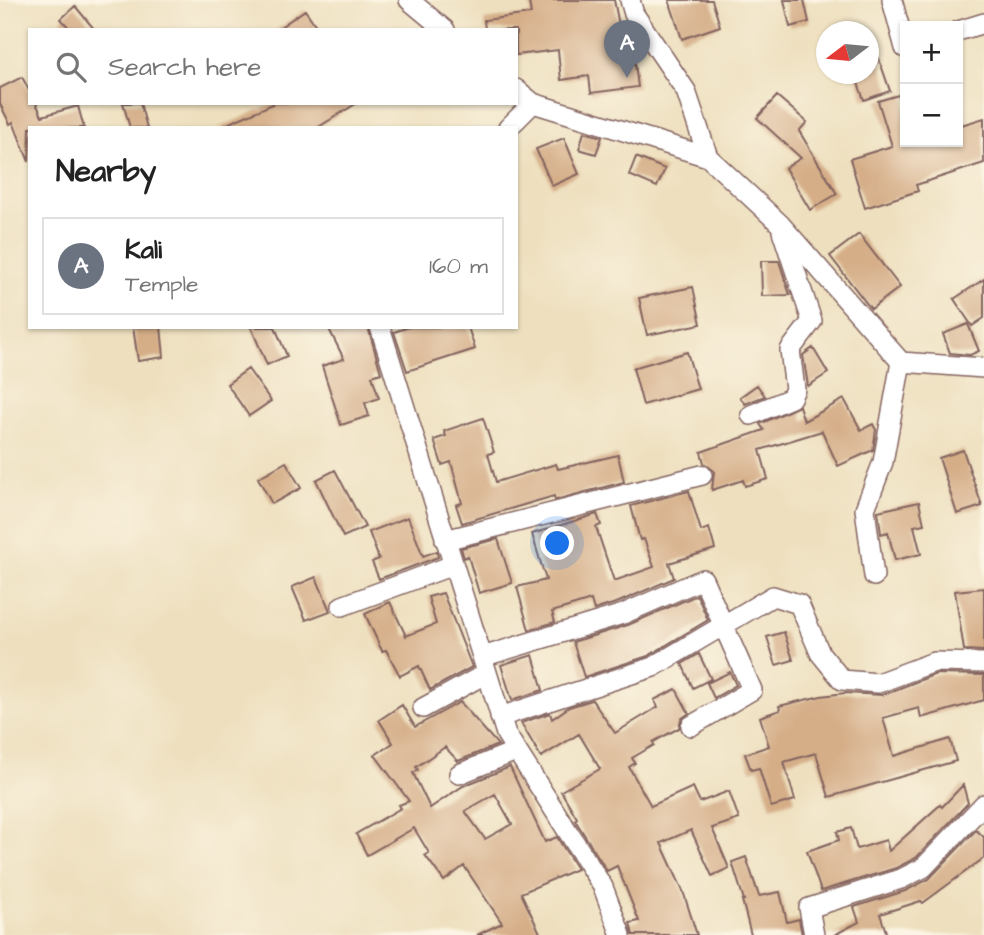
<!DOCTYPE html>
<html lang="en">
<head>
<meta charset="utf-8">
<style>
	:root { --surface:#fff; --page:#f2f2f2; --text:#222; --muted:#767676; --line:#e0e0e0; --accent:#ea580c }
	body { margin:0; font-family:"Architects Daughter",sans-serif; background:var(--page); color:var(--text) }
	.controls { position:absolute; right:21px; top:21px; display:grid; overflow:hidden; border-radius:0px; box-shadow:0 2px 5px #0004 }
	.controls button { width:63px; height:63px; display:grid; place-items:center; padding:0; border:0; border-bottom:2px solid var(--line); background:var(--surface); color:var(--text); font:35px sans-serif }
	.compass { position:absolute; left:816px; top:21px; width:63px; height:63px; border-radius:50%; background:var(--surface); box-shadow:0 2px 5px #0004; rotate:254deg }
	.you { position:absolute; left:558px; top:544px; width:24px; height:24px; margin:-18px; border:5px solid #fff; border-radius:50%; background:#1a73e8; box-shadow:0 0 0 10px #1a73e833 }
	.badge { display:grid; place-items:center; width:46px; height:46px; border-radius:50%; background:var(--accent); color:#fff; font-size:23px; font-weight:700 }
	.pin { position:absolute; translate:-50% -58px; filter:drop-shadow(0 2px 4px #0008) }
	.pin::after { content:''; position:absolute; top:37px; width:24px; height:21px; background:inherit; clip-path:polygon(0 0,100% 0,50% 100%) }
	.list { margin:0; padding:0; list-style:none }
	h2 { display:flex; justify-content:space-between; align-items:center; height:91px; margin:0; padding:0 28px; font-size:30px }
	h2 small { font-size:23px; font-weight:400; color:var(--muted) }
	.list li { display:grid; grid-template-columns:46px 1fr auto; gap:21px; align-items:center; box-sizing:border-box; height:98px; margin:0 14px 14px; padding:0 14px; border:2px solid var(--line); border-radius:0px }
	.list b { display:block; font-size:26px; white-space:nowrap }
	.list p { margin:0; font-size:23px; white-space:nowrap; color:var(--muted) }
	.list em { font-size:23px; font-style:normal; color:var(--muted) }
	.icon { flex:none; width:38px; height:38px; fill:none; stroke:currentColor; stroke-width:2; stroke-linecap:round; stroke-linejoin:round }
	.map { position:relative; flex:none; width:984px; height:935px; overflow:hidden }
	.search { position:absolute; background:var(--surface); box-shadow:0 2px 5px #0004; left:28px; top:28px; width:490px; height:77px; display:flex; align-items:center; gap:18px; box-sizing:border-box; padding:0 24px; border-radius:0px; color:var(--muted); font-size:26px }
	.panel { position:absolute; background:var(--surface); box-shadow:0 2px 5px #0004; left:28px; top:126px; width:490px; height:203px; border-radius:0px }
	.map>svg:first-child { display:block }
	.building { fill:#d5ae88; fill-rule:evenodd }
	.lines { fill:none; stroke-linecap:round; stroke-linejoin:round }
	.street-casing { stroke:#83635f; stroke-width:22 }
	.street { stroke:#fff; stroke-width:19 }
</style>
</head>
<body>
<div class="map">
<svg width="984" height="935" viewBox="0 0 984 935">
	<rect width="100%" height="100%" fill="#fcf5e5"/>
	<filter id="ink" filterUnits="userSpaceOnUse"><feTurbulence type="fractalNoise" baseFrequency=".0143" numOctaves="2"/><feDisplacementMap in="SourceGraphic" scale="14" xChannelSelector="R" yChannelSelector="G"/><feConvolveMatrix kernelMatrix="1 2 1 2 8 2 1 2 1" color-interpolation-filters="sRGB"/></filter>
	<filter id="wash" filterUnits="userSpaceOnUse"><feTurbulence type="fractalNoise" baseFrequency=".00686" numOctaves="4" result="noise"/><feDisplacementMap in="SourceGraphic" scale="28" xChannelSelector="R" yChannelSelector="G"/><feGaussianBlur stdDeviation="1.57" result="paint"/><feColorMatrix in="noise" values="0 0 0 0 0 0 0 0 0 0 0 0 0 0 0 0 0 1.4 0 .05"/><feComposite in="paint" operator="in"/></filter>
	<g filter="url(#wash)">
		<rect width="100%" height="100%" fill="#eee0bf"/>
		<g id="blocks">
			<path class="building" d="M541,0H614L620,30L629,29L631,32L638,87L591,93L589,76L561,80L558,50L516,55V30H485L484,20L531,14L529,2Z
				M669,0H712L720,26L682,39Z
				M784,0H804L809,22L790,27Z
				M75,6L95,30H71L61,19Z
				M305,10L319,30H276Z
				M871,36L890,91L864,100L855,74H869V37Z
				M22,77L30,92V103H36L42,116L78,106L84,128H30L29,162L13,122L10,124L0,104V88Z
				M905,93V142H958V126L984,118V163L916,185L918,191L865,208L850,159L892,146L878,101Z
				M777,96L807,122L799,131L837,194L810,210L785,168L801,158L757,118Z
				M123,103H140L147,128H130Z
				M275,103H357L317,128H218Z
				M584,132L602,137L596,154L579,149Z
				M564,138L579,174L552,186L536,149Z
				M636,157L665,169L657,187L629,175Z
				M859,234L900,287L871,309L830,256Z
				M761,261H779L790,295L762,296Z
				M984,279V318L972,326L954,299Z
				M693,287L701,324L647,335L639,298Z
				M968,324L979,351L970,355L950,353L943,334Z
				M133,327H161L164,357L138,361Z
				M251,327H275L287,356L267,365Z
				M328,327H368L381,373L372,376L379,398L365,403L369,416L341,425L322,366L344,359Z
				M409,327H468L475,349L407,371L394,332Z
				M813,348L828,373L808,386L803,355Z
				M687,352L698,389L643,405L633,368Z
				M248,369L271,401L249,416L227,384Z
				M757,385L765,396L745,404L740,397Z
				M844,399L861,430L873,424L876,430L873,450L838,466L822,431L760,450L768,479L745,486L743,480L712,490L714,471L704,463L701,452L764,430L760,424L799,406L804,421Z
				M483,418L494,452L488,454L496,482L556,464L558,469L618,455L624,482L555,500L554,496L462,523L456,505L462,503L451,462L442,465L434,440L446,436L444,431Z
				M963,450L982,506L957,514L939,458Z
				M286,462L301,488L272,504L258,478Z
				M335,470L365,527L343,537L316,480Z
				M689,491L701,531L709,528L715,549L669,563L674,578L619,602L594,610L591,600L552,612L555,622L529,630L517,587L546,580L532,534L597,514L601,525L596,527L614,581L654,567L644,539L640,540L631,506Z
				M919,502L924,524L914,526L921,554L895,560L888,532L881,534L878,511Z
				M408,517L423,556L437,551L438,557L379,579L372,562L379,559L369,532Z
				M498,539L512,583L479,593L468,556L464,558L461,548Z
				M316,577L330,611L306,620L292,587Z
				M984,588V651L964,650L955,591Z
				M443,593L472,667L430,690L419,666L400,676L386,650L382,651L365,614L390,602L406,636L436,624L428,597Z
				M697,595L708,620L648,656L584,677L573,642L628,625Z
				M784,632L793,660L776,665L767,637Z
				M699,654L711,679L693,688L682,664Z
				M533,655L543,690L512,700L501,665Z
				M730,672L736,685L714,698L707,683Z
				M936,674L984,675V700L921,718L919,708L883,718L894,756L950,739L956,761L829,797L816,753L784,762L795,800L771,807L759,768L751,770L745,754L769,746L760,717L780,710L779,706L821,696L845,693L882,695Z
				M676,689L689,713L681,719L679,728L653,742L654,745L632,758L635,763L629,767L651,806L693,787L700,802L729,791L739,819L712,828L729,868L712,876L691,830L661,843L683,891L697,935H633L630,923L639,921L617,866L607,871L575,820L577,818L561,791L600,769L579,734L541,757L521,723L550,713L552,719L569,707L592,700L615,733L658,707L654,700Z
				M460,702L498,745L458,761L445,747L416,767L418,770L413,773L430,808L463,786L510,767L545,842L557,837L577,869L521,893L541,935H477L502,923L464,866L444,881L425,855L429,853L414,828L367,855L356,834L401,808L399,805L409,801L375,755L393,743L379,720L402,705L415,727ZM495,794L512,824L485,839L465,811Z
				M963,785L968,803L916,858L896,868L821,891L807,851L839,840L837,832L851,828L857,849L886,840L889,851L940,805L942,807Z
				M976,830L984,837V858L923,903L921,901L880,914L887,935H834L859,922L854,907L905,891L929,879Z
				M746,857L759,896L780,892L787,922L799,919L802,935H751L742,900H744L732,862Z"/>
		</g>
	</g>
	<g filter="url(#ink)">
		<use href="#blocks" fill-opacity="0" stroke="#83635f" stroke-width="2"/>
		<g class="lines">
			<defs>
				<path id="street" d="M409,0L445,30
					M630,0L634,14L686,91L708,157
					M892,0L905,48
					M958,31L984,23
					M516,89L533,103L708,157L780,224L901,362L984,368
					M508,128L533,103
					M380,327L506,734L603,887L621,935
					M751,415L791,398L795,389L790,350L812,321L782,231
					M445,540L702,475
					M874,576L865,509L883,462L901,362
					M342,606L453,565
					M482,657L623,614L703,579L752,690L691,726
					M423,708L487,673
					M500,717L653,667L773,596L799,604L820,653L842,680L878,683L934,662L984,663
					M459,774L516,751
					M814,935L809,908L901,879L923,868L984,804"/>
			</defs>
			<use href="#street" class="street-casing"/>
			<use href="#street" class="street"/>
		</g>
	</g>
</svg>
<div class="controls">
<button>+</button>
<button>−</button>
</div>
<svg class="compass" viewBox="-18 -18 36 36"><path d="M0-13l5 13h-10z" fill="#e53935"/><path d="M0 13l5-13h-10z" fill="#767676"/></svg>
<div class="you"></div>
<div class="pin badge" style="left:627px;top:78px;background:#6b7280">A</div>
<div class="search"><svg class="icon" aria-label="search" viewBox="0 0 24 24"><circle cx="10" cy="10" r="6"/><path d="M15 15l6 6"/></svg>Search here</div>
<section class="panel">
<h2>Nearby<small></small></h2>
<ul class="list">
<li><span class="badge" style="background:#6b7280">A</span><div><b>Kali</b><p>Temple</p></div><em>160 m</em></li>
</ul>
</section>
</div>
</body>
</html>
